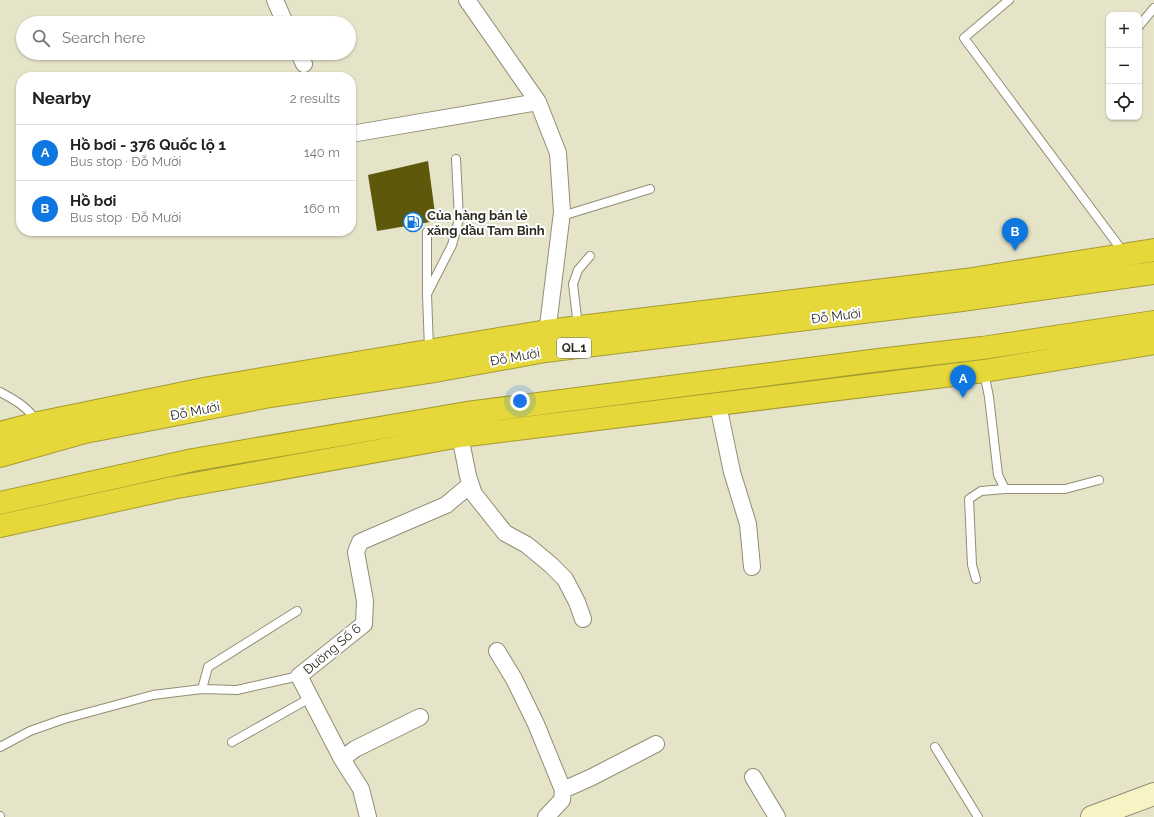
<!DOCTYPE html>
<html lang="en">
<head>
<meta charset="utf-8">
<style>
	:root { --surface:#fff; --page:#f6f6f6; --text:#222; --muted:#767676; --line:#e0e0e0; --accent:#0e78e0 }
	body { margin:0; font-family:Raleway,sans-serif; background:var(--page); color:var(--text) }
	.controls { position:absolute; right:12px; top:12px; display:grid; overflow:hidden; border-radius:8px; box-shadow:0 1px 3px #0004 }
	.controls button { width:36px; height:36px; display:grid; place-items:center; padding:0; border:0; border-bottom:1px solid var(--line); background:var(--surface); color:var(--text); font:20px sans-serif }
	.you { position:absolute; left:520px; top:401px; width:14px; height:14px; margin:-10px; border:3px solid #fff; border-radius:50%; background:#1a73e8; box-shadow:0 0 0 6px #1a73e833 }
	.badge { display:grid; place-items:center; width:26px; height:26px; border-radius:50%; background:var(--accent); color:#fff; font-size:13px; font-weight:700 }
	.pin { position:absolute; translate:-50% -33px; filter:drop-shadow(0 1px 2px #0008) }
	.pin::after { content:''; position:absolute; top:21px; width:14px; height:12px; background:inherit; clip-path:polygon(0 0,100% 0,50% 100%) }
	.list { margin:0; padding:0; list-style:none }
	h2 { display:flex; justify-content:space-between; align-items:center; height:52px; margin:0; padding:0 16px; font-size:17px }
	h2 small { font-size:13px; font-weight:400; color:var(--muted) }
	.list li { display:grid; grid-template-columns:26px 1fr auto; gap:12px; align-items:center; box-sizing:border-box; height:56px; padding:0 16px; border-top:1px solid var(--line) }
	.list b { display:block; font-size:15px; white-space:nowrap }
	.list p { margin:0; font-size:13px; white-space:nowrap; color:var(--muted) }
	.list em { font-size:13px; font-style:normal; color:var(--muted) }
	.icon { flex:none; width:22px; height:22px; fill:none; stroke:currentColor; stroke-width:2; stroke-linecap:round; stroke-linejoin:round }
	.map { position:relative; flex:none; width:1154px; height:817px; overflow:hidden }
	.search { position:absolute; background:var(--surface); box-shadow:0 1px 3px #0004; left:16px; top:16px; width:340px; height:44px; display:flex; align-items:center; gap:10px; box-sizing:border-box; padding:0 14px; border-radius:22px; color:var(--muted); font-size:15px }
	.panel { position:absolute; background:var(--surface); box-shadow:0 1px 3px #0004; left:16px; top:72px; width:340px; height:164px; border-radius:16px }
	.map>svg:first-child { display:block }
	.building { fill:#5e580b }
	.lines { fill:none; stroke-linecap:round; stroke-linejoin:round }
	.lane-casing { stroke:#908e75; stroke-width:10 }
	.street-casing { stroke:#908e75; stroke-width:18 }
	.secondary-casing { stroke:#908e75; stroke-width:24 }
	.highway-casing { stroke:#a59c32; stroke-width:24 }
	.lane { stroke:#fff; stroke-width:8 }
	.street { stroke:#fff; stroke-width:16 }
	.secondary { stroke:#f8f3c4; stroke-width:22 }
	.highway { stroke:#e6d83b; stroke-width:22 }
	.labels { text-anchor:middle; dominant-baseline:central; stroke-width:4; stroke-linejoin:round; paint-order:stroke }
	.shield { fill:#fff; stroke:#6c6b64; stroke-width:1 }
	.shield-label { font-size:12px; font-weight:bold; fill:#2d2c22 }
	.poi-label { font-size:13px; font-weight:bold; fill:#2d2c22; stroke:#fff; text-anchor:start }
	.street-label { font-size:13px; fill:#2d2c22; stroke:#fff }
</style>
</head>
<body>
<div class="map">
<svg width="1154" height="817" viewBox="0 0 1154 817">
	<rect width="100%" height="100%" fill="#e5e3c8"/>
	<path class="building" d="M428,161L436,221L377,231L368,175Z"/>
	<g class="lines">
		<defs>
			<path id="lane" d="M1009,0L964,38L1124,253
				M1139,26L1154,8
				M562,216L650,189
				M427,232V294L429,349
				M427,294L452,245L459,219L456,159
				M578,326L573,284L578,270L590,256
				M984,372L989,397L998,475L1005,489H1065L1099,480
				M0,392C15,400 28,407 37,422
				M976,579L972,565L969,499L981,491L1005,489
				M202,689L208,667L297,611
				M232,742L310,698
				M0,747L30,731L64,719L153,695L202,689L237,690L299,676
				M935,747L978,817
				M0,816V817"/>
			<path id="street" d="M275,0L285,23
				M467,0L538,102L558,153L562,212L546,342
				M299,53L304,64
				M351,134L538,102
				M718,405L732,472L748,524L752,567
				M460,436L468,476L474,494L505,533L527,545L551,565L565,579L577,602L583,619
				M497,651L514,679L536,724L563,790L562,800L546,817
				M342,759L355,749L420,717
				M753,777L777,817
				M563,790L592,777L656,744
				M368,817L361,789L342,759L299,676L364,624L365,601L356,552L360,542L446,505L470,485"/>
			<path id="secondary" d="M1092,817L1154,794"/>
			<path id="highway" d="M0,433L38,423L209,388L547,331L966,280L1154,250
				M0,456L85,432L265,397L429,372L545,351L962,300L1154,273
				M0,503L193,460L467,413L879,360L982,348L1154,322
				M0,526L172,488L460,436L984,371L1154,343"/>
		</defs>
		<use href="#lane" class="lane-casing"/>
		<use href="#street" class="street-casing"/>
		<use href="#secondary" class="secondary-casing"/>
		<use href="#highway" class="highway-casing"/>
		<use href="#lane" class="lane"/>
		<use href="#street" class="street"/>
		<use href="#secondary" class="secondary"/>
		<use href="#highway" class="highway"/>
	</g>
	<defs>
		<symbol id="fuel-ring" viewBox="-11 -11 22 22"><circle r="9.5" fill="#fff" stroke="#0e78e0" stroke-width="1.5"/><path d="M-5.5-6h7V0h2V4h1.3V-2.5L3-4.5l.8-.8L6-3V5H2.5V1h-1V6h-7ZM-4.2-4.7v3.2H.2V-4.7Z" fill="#0e78e0"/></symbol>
	</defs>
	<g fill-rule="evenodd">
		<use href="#fuel-ring" x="402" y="211" width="22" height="22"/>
	</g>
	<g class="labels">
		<rect class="shield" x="557" y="338" width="34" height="20" rx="3"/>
		<g class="shield-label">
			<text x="574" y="348">QL.1</text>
		</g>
		<g class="poi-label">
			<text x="427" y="215">Của hàng bán lẻ<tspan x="427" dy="15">xăng dầu Tam Bình</tspan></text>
		</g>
		<g class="street-label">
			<text transform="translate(836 316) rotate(-7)">Đỗ Mười</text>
			<text transform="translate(515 357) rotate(-10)">Đỗ Mười</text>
			<text transform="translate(195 411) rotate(-11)">Đỗ Mười</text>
			<text transform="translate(332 649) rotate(-40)">Đường Số 6</text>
		</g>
	</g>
</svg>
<div class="controls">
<button>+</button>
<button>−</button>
<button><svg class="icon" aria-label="locate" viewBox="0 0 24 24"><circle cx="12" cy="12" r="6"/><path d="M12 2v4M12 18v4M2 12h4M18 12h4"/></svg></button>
</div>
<div class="you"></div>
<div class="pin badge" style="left:963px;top:398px">A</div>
<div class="pin badge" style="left:1015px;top:251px">B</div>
<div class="search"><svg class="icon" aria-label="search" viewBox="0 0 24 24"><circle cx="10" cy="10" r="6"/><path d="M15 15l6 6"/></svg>Search here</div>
<section class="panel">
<h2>Nearby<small>2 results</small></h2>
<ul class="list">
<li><span class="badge">A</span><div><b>Hồ bơi - 376 Quốc lộ 1</b><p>Bus stop · Đỗ Mười</p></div><em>140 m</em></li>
<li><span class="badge">B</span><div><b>Hồ bơi</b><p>Bus stop · Đỗ Mười</p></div><em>160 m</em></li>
</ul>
</section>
</div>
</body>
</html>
